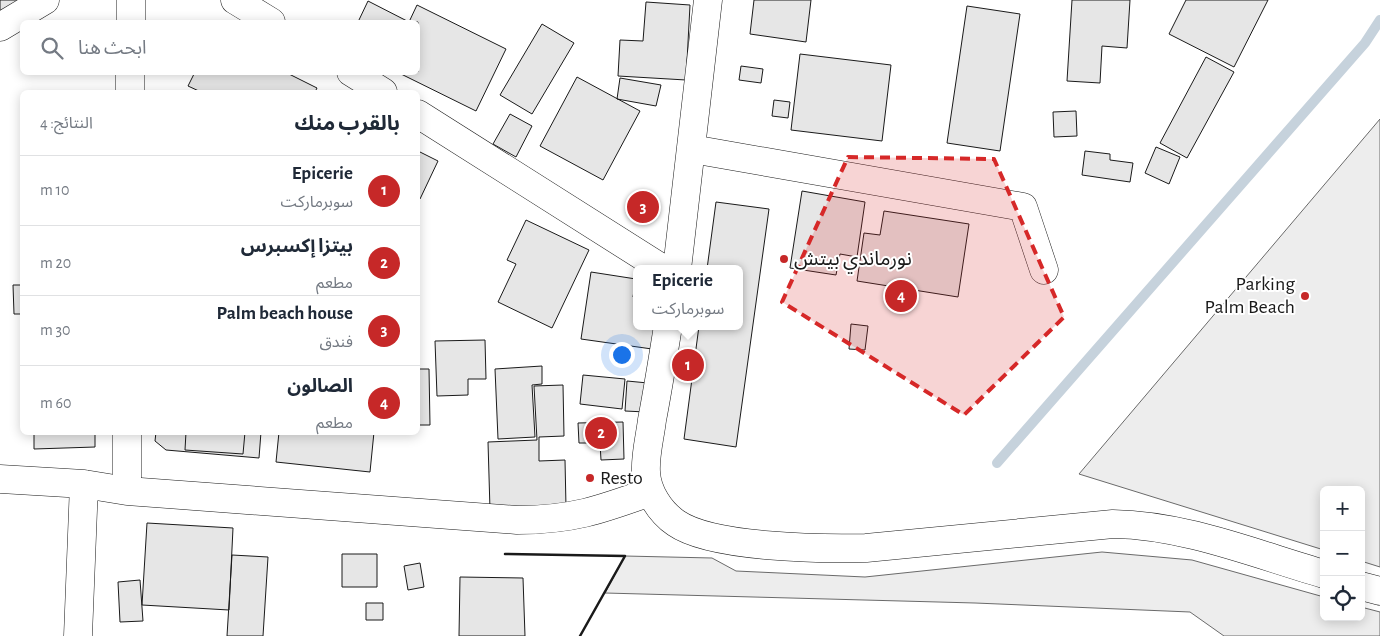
<!DOCTYPE html>
<html lang="ar">
<head>
<meta charset="utf-8">
<style>
	:root { --surface:#fff; --page:#f6f6f7; --text:#1f2937; --muted:#747a83; --line:#e0e1e3; --accent:#c62828 }
	body { margin:0; font-family:"Alegreya Sans","Noto Sans Arabic",sans-serif; background:var(--page); color:var(--text); direction:rtl }
	.controls { position:absolute; right:15px; bottom:15px; display:grid; overflow:hidden; border-radius:8px; box-shadow:0 2px 12px #0003 }
	.controls button { width:45px; height:45px; display:grid; place-items:center; padding:0; border:0; border-bottom:1px solid var(--line); background:var(--surface); color:var(--text); font:25px sans-serif }
	.you { position:absolute; left:621px; top:354px; width:18px; height:18px; margin:-12px; border:4px solid #fff; border-radius:50%; background:#1a73e8; box-shadow:0 0 0 8px #1a73e833 }
	.badge { display:grid; place-items:center; width:32px; height:32px; border-radius:50%; background:var(--accent); color:#fff; font-size:16px; font-weight:700 }
	.pin { position:absolute; translate:-50% -50%; border:2px solid #fff; box-shadow:0 1px 5px #0006 }
	.popup { position:absolute; left:633px; top:265px; width:110px; height:65px; box-sizing:border-box; display:grid; place-content:center; border-radius:8px; background:var(--surface); filter:drop-shadow(0 1px 4px #0005); font-size:16px; white-space:nowrap; color:var(--muted) }
	.popup b { font-size:19px; color:var(--text) }
	.popup::after { content:''; position:absolute; left:50%; top:100%; margin-left:-10px; border:10px solid transparent; border-top-color:var(--surface) }
	.list { margin:0; padding:0; list-style:none }
	h2 { display:flex; justify-content:space-between; align-items:center; height:65px; margin:0; padding:0 20px; font-size:21px }
	h2 small { font-size:16px; font-weight:400; color:var(--muted) }
	.list li { display:grid; grid-template-columns:32px 1fr auto; gap:15px; align-items:center; box-sizing:border-box; height:70px; padding:0 20px; border-top:1px solid var(--line) }
	.list b { display:block; font-size:19px; white-space:nowrap }
	.list p { margin:0; font-size:16px; white-space:nowrap; color:var(--muted) }
	.list em { font-size:16px; font-style:normal; color:var(--muted) }
	.icon { flex:none; width:28px; height:28px; fill:none; stroke:currentColor; stroke-width:2; stroke-linecap:round; stroke-linejoin:round }
	.map { position:relative; flex:none; width:1380px; height:636px; overflow:hidden; direction:ltr }
	.search { position:absolute; background:var(--surface); box-shadow:0 2px 12px #0003; left:20px; top:20px; width:400px; height:55px; display:flex; align-items:center; gap:12px; box-sizing:border-box; padding:0 18px; border-radius:8px; color:var(--muted); font-size:19px }
	.panel { position:absolute; background:var(--surface); box-shadow:0 2px 12px #0003; left:20px; top:90px; width:400px; height:345px; border-radius:8px; direction:rtl }
	.map>svg:first-child { display:block }
	.parking { fill:#ededed; stroke:#6a6a6a }
	.lines { fill:none; stroke-linecap:round; stroke-linejoin:round }
	.stream { stroke:#c6d2dc; stroke-width:10 }
	.building { fill:#e6e6e6; stroke:#1a1a1a }
	.minor-casing { stroke:#1a1a1a; stroke-width:29 }
	.minor { stroke:#fff; stroke-width:28 }
	.wall { stroke:#1a1a1a; stroke-width:2.5 }
	.marked { fill:#d62828; fill-opacity:0.2; stroke:#d62828; stroke-width:4; stroke-dasharray:10 6; stroke-linejoin:round }
	.poi-dot { fill:#c62828; stroke:#fff; stroke-width:2 }
	.labels { text-anchor:middle; dominant-baseline:central; stroke-width:4; stroke-linejoin:round; paint-order:stroke }
	.poi-label { font-size:20px; fill:#1a1a1a; stroke:#fff; text-anchor:start }
</style>
</head>
<body>
<div class="map">
<svg width="1380" height="636" viewBox="0 0 1380 636">
	<rect width="100%" height="100%" fill="#fff"/>
	<path class="parking" d="M1380,119V567L1361,561V490H1324V550L1079,474Z
		M1102,552L1192,560L1324,597V617H1361V607L1380,612V636H1224L1190,612L975,603L605,593L625,556L712,558L736,571L865,577Z"/>
	<g class="lines">
		<path class="stream" d="M997,463L1365,43L1380,20"/>
	</g>
	<path class="building" d="M0,0H37L0,11Z
		M754,0H811L806,42L750,34Z
		M1072,0H1130L1127,48L1102,46L1100,83L1067,81Z
		M1186,0H1268L1234,67L1169,34Z
		M368,1L409,22L417,5L506,49L476,111L397,72H418V22H358Z
		M646,2L690,5L686,80L618,76L620,40L643,41Z
		M967,6L1020,14L1000,151L947,143Z
		M542,24L574,43L532,114L500,95Z
		M800,54L891,65L882,141L791,130Z
		M1206,57L1234,72L1187,158L1160,143Z
		M741,66L763,69L761,83L739,80Z
		M195,72H285L317,88L315,92H201L188,86Z
		M577,77L640,111L603,180L540,146Z
		M620,78L661,85L656,106L617,99Z
		M774,100L790,102L788,118L772,116Z
		M1076,111L1077,136L1054,137L1053,112Z
		M510,114L532,126L516,157L493,144Z
		M1156,147L1180,157L1169,184L1145,173Z
		M418,151L438,161L420,199L418,198Z
		M1085,151L1110,154V160L1133,163L1130,182L1082,175Z
		M802,191L865,202L857,257L840,254L836,275L790,268Z
		M716,202L769,209L736,447L684,439L699,326H739V269H707Z
		M884,211L969,224L958,297L857,281L864,233L880,235Z
		M526,220L589,250L552,328L498,302L516,264L507,260Z
		M591,272L636,279L633,297L637,298V326H655L652,349L581,339Z
		M13,285H22V314H14Z
		M851,324L868,326L865,350L849,349Z
		M485,340L486,379H468V395L437,396L435,341Z
		M542,366V384L532,385L535,437L498,439L495,369Z
		M418,369H429L430,425H418Z
		M583,375L625,379L622,409L580,404Z
		M627,381L648,383L646,412L625,411Z
		M563,385L564,436L539,437V461L565,460L566,507L490,510L488,442L537,440L534,386Z
		M623,422L624,459L601,460L600,443H579L578,423Z
		M34,432H95V447L34,449Z
		M156,432H261L259,458L166,450L155,441Z
		M186,432H245L243,454L185,450Z
		M279,432H374L370,472L276,462Z
		M147,523L233,528L229,610L142,605Z
		M342,554H377V587H342Z
		M232,555L268,557L263,636H227Z
		M420,563L424,587L408,590L404,566Z
		M460,577L523,578L525,636H459Z
		M140,580L143,621L120,622L118,582Z
		M366,603H383V620H366Z"/>
	<g class="lines">
		<defs>
			<path id="minor" d="M235,0L271,22
				M131,22V0
				M0,27L45,0
				M351,72L383,92
				M130,92V72
				M418,114L663,269
				M692,149L1023,207L1044,270
				M677,269L708,0
				M668,326C663,357 658,389 652,420C650,437 645,455 646,472C647,492 660,512 676,523C712,548 822,549 866,548L1113,524C1185,525 1255,554 1324,574
				M0,479L84,484L127,491L517,520C572,520 600,510 650,492
				M127,491V432
				M1361,586L1380,591
				M78,636L84,484"/>
		</defs>
		<use href="#minor" class="minor-casing"/>
		<use href="#minor" class="minor"/>
		<path class="wall" d="M505,554L625,556L580,636"/>
	</g>
	<path class="marked" d="M848,157L994,159L1064,317L964,415L782,302Z"/>
	<g class="poi-dot">
		<circle cx="784" cy="259" r="5"/>
		<circle cx="1305" cy="296" r="5"/>
		<circle cx="590" cy="478" r="5"/>
	</g>
	<g class="labels">
		<g class="poi-label">
			<text x="794" y="259">نورماندي بيتش</text>
			<text x="1295" y="284" text-anchor="end">Parking<tspan x="1295" dy="23">Palm Beach</tspan></text>
			<text x="600" y="478">Resto</text>
		</g>
	</g>
</svg>
<div class="controls">
<button>+</button>
<button>−</button>
<button><svg class="icon" aria-label="locate" viewBox="0 0 24 24"><circle cx="12" cy="12" r="6"/><path d="M12 2v4M12 18v4M2 12h4M18 12h4"/></svg></button>
</div>
<div class="you"></div>
<div class="pin badge" style="left:688px;top:365px">1</div>
<div class="popup"><b>Epicerie</b>سوبرماركت</div>
<div class="pin badge" style="left:601px;top:433px">2</div>
<div class="pin badge" style="left:643px;top:207px">3</div>
<div class="pin badge" style="left:901px;top:296px">4</div>
<div class="search"><svg class="icon" aria-label="search" viewBox="0 0 24 24"><circle cx="10" cy="10" r="6"/><path d="M15 15l6 6"/></svg>ابحث هنا</div>
<section class="panel">
<h2>بالقرب منك<small>النتائج: 4</small></h2>
<ul class="list">
<li><span class="badge">1</span><div><b>Epicerie</b><p>سوبرماركت</p></div><em>10 m</em></li>
<li><span class="badge">2</span><div><b>بيتزا إكسبرس</b><p>مطعم</p></div><em>20 m</em></li>
<li><span class="badge">3</span><div><b>Palm beach house</b><p>فندق</p></div><em>30 m</em></li>
<li><span class="badge">4</span><div><b>الصالون</b><p>مطعم</p></div><em>60 m</em></li>
</ul>
</section>
</div>
</body>
</html>
